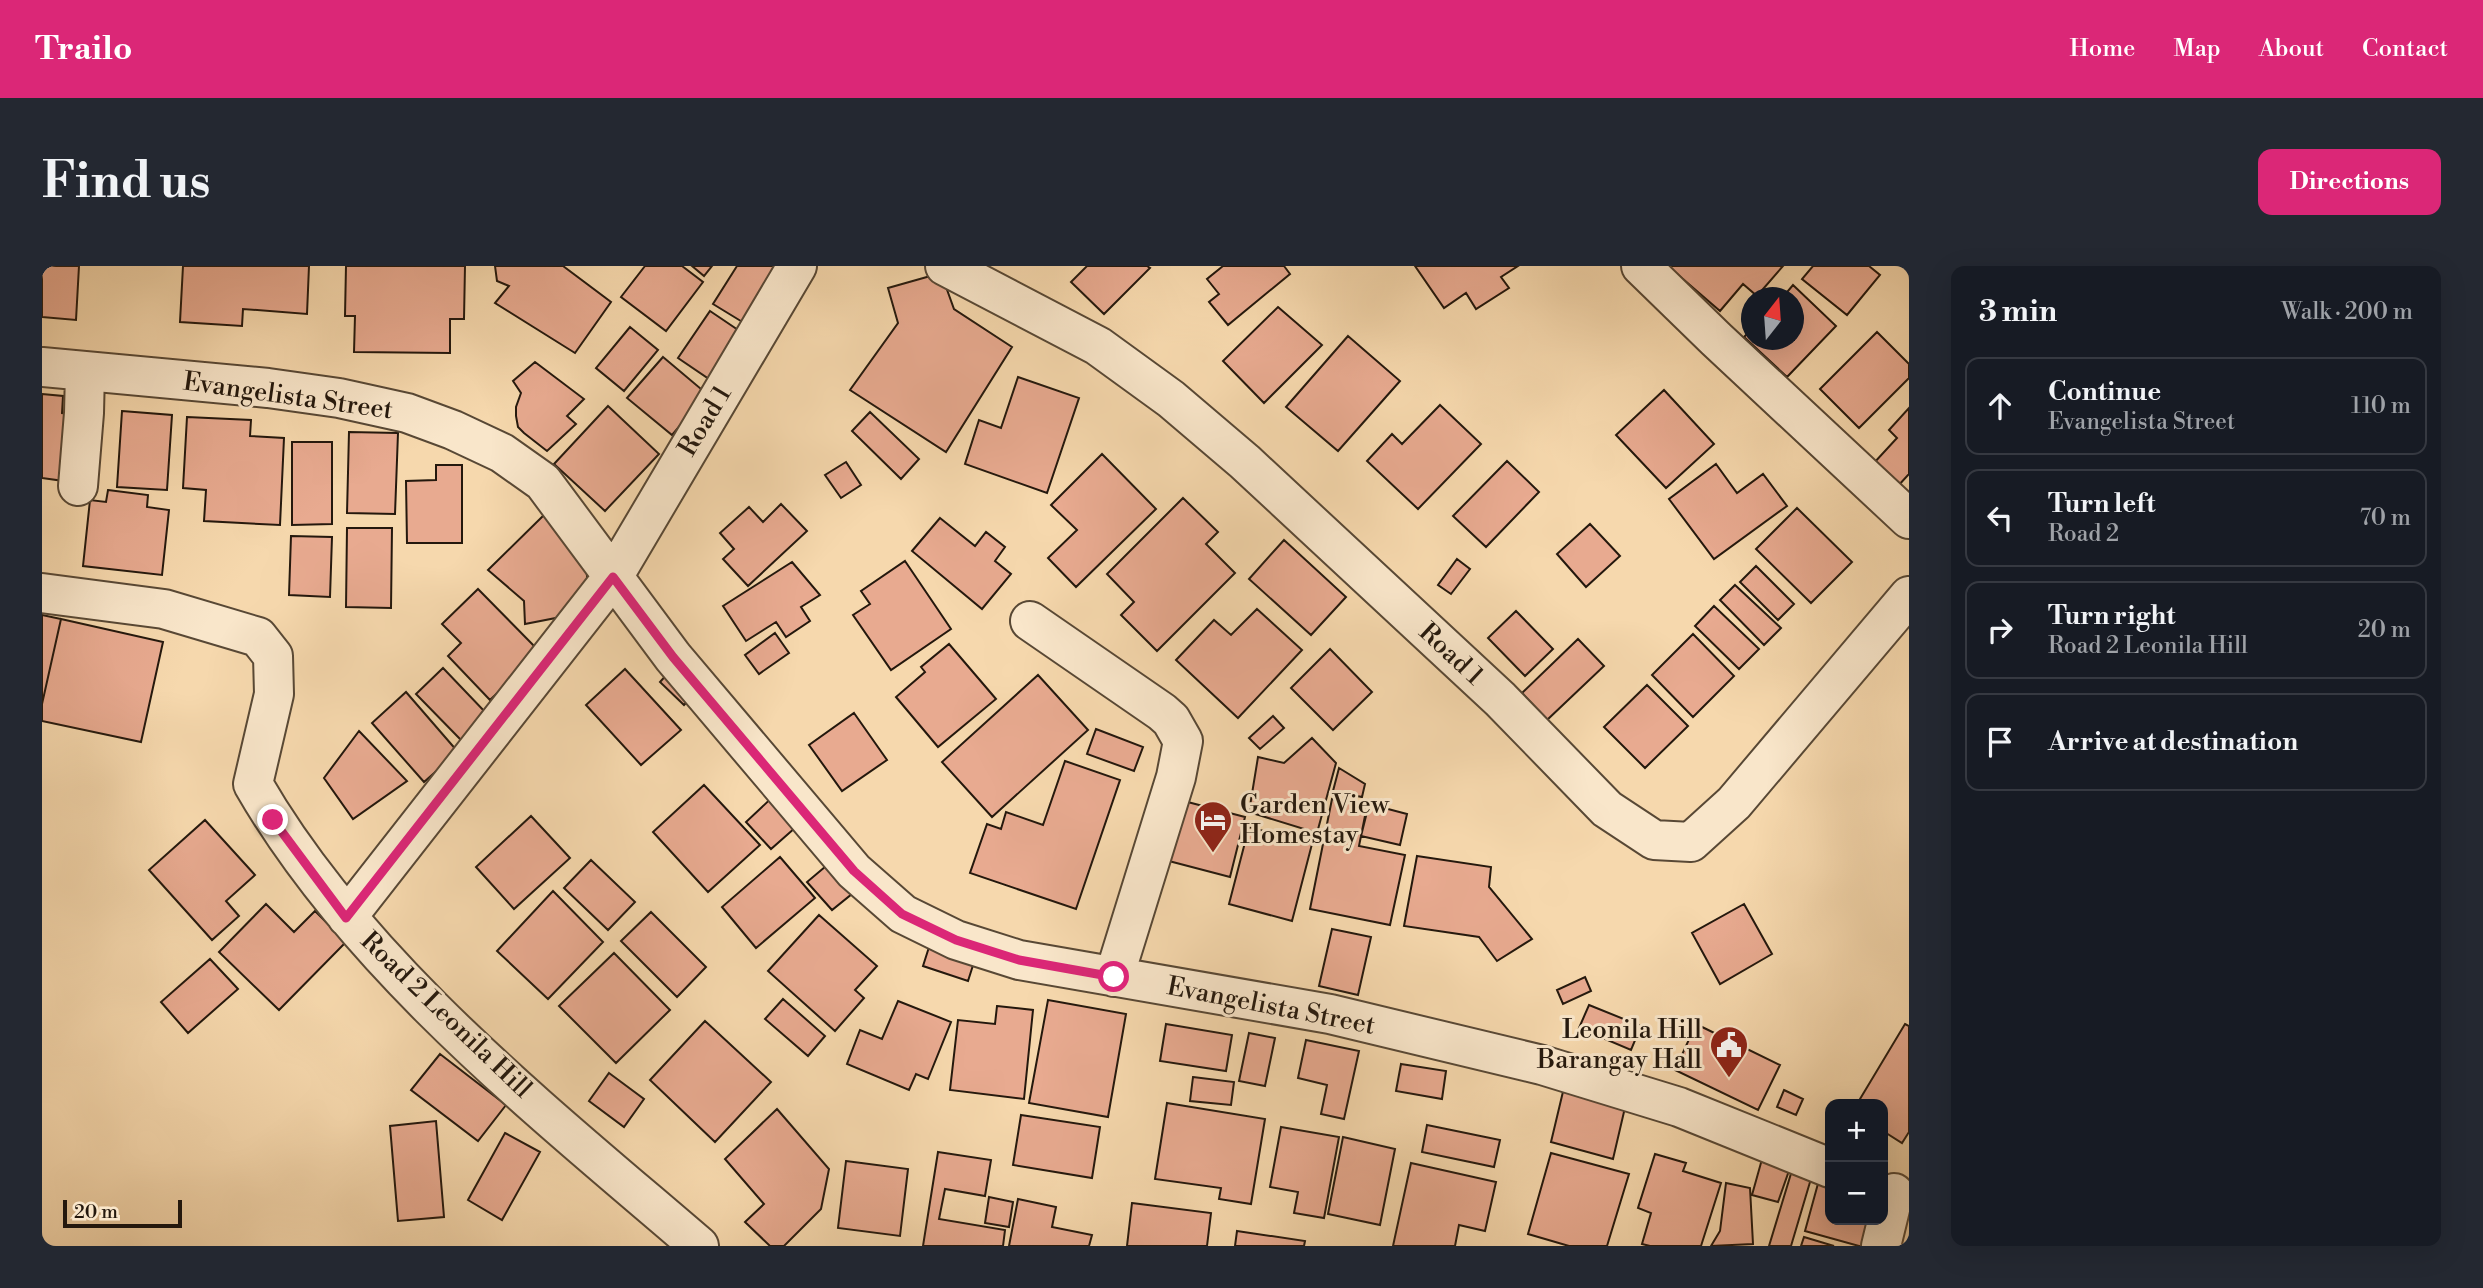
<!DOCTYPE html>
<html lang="en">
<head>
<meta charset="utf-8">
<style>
	:root { --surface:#171b24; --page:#242831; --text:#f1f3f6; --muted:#9ea1a6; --line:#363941; --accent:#db2777 }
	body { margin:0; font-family:"Libre Bodoni",serif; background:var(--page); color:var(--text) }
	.controls { position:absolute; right:21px; bottom:21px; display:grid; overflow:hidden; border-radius:14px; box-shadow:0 7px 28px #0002 }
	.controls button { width:63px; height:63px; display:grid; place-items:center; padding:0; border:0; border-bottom:2px solid var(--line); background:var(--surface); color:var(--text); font:35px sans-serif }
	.compass { position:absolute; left:1699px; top:21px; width:63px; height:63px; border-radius:50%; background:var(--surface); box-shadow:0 7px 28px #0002; rotate:17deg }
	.scale { position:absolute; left:21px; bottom:18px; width:119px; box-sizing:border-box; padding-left:7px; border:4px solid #24180d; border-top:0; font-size:19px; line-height:24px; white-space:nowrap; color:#24180d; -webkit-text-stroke:5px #f9e6ca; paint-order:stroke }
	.stop { position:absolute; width:21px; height:21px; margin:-16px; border:5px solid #db2777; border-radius:50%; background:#fff }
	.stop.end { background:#db2777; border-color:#fff; box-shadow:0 2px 7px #0008 }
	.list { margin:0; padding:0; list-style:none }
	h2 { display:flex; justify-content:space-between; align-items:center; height:91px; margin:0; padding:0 28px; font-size:30px }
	h2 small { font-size:23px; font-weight:400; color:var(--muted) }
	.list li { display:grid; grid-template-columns:46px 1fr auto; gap:21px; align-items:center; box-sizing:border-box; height:98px; margin:0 14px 14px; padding:0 14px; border:2px solid var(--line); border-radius:14px }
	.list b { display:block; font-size:26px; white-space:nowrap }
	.list p { margin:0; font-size:23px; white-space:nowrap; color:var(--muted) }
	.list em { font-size:23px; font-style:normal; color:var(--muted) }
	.icon { flex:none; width:38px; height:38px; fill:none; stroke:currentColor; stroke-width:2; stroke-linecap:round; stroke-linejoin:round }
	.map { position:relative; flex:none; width:1867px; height:980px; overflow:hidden; border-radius:14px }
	header { display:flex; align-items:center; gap:42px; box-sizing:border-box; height:98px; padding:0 35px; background:var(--accent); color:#fff }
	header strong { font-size:33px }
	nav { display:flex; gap:38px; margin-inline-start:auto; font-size:24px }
	.intro { display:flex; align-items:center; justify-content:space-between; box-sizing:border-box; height:168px; padding:0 42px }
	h1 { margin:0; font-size:49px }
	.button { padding:18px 32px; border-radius:14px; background:var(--accent); color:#fff; font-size:24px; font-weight:700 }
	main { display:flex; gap:42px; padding:0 42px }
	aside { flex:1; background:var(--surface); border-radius:14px; box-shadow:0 7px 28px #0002 }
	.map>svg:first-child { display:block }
	.building { fill:#e8aa90; stroke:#24180d; stroke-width:2 }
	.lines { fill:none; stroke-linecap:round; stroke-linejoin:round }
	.minor-casing { stroke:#584835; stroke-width:42 }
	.minor { stroke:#f9e6ca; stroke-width:38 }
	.route { stroke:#db2777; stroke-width:9 }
	.labels { text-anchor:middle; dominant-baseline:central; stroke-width:6; stroke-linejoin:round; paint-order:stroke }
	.street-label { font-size:26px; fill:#24180d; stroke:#f9e6ca }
	.poi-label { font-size:26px; fill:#24180d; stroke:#f9e6ca; text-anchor:start }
</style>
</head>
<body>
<header>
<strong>Trailo</strong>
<nav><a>Home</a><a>Map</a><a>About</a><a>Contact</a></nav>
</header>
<div class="intro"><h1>Find us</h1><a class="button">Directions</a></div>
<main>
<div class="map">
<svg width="1867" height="980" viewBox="0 0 1867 980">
	<rect width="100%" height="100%" fill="#f6d8ad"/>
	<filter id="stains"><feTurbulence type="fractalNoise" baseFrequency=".00286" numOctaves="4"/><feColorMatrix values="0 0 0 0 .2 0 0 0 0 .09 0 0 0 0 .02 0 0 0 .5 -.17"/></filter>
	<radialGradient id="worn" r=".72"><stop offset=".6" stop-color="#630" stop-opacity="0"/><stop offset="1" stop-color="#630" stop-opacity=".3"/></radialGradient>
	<path class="building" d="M0,0H37L34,54L0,51Z
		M141,0H267L265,48L201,43L200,60L138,56Z
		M304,0H423L422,53H408V87L312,86L313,50H303Z
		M453,0H521L569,36L533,87L453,37L467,20L455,15Z
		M603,0H640L661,16L624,65L579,31Z
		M650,0H670L662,10Z
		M695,0H745L707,60L671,38Z
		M1045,0H1105L1108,2L1062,48L1029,16Z
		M1181,0H1242L1248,8L1186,59L1167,36L1177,28L1165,13Z
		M1373,0H1476L1459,11L1467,22L1434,43L1424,27L1402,42Z
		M1629,0H1741L1715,30L1701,18L1678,45L1627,1Z
		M1771,0H1827L1838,9L1805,49L1760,13Z
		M899,7L912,43L970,81L904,186L808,124L856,57L846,22Z
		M1751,19L1794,60L1745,111L1702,71L1710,63V74H1752V32H1740Z
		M1236,41L1280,79L1222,137L1181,95Z
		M668,45L702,68L670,115L636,92Z
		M588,61L616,84L582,125L554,102Z
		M1835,66L1867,98V112L1817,162L1778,123Z
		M1306,70L1358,115L1296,185L1244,141Z
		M621,91L665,128L630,169L585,132Z
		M493,96L542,133L525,150L534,158L505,185L482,167L476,161L474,150V141L479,127L471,115Z
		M976,111L1037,132L1005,227L923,198L937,154L959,162Z
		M1622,124L1672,178L1624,222L1574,169Z
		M0,128L21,130L20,147L30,148L22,215L0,212Z
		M1398,139L1439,178L1376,243L1325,195L1350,168L1360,178Z
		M566,140L617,188L563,245L512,198Z
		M1867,142V208L1855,221L1831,198L1855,172L1847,164Z
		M80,145L130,149L125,224L75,221Z
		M828,146L877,193L859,213L810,165Z
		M145,151L209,154L208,170L242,172L238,259L162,255L164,224L141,222Z
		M307,166L356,167L353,248L305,247Z
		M250,176H290V258L250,259Z
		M1060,188L1114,243L1034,321L1006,292L1035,264L1009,239Z
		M1465,195L1497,226L1444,281L1411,250Z
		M804,196L819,219L799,232L783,209Z
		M1674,198L1695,227L1721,208L1745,240L1672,293L1627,233Z
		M394,199H420V277H365L364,215L394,214Z
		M66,224L106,229L105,241L127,244L120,309L41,300L48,234L64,236Z
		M1141,232L1176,266L1164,278L1193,307L1115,385L1079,349L1092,336L1065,308Z
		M739,238L765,265L706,320L681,293L692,283L678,267L707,241L721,256Z
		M1755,242L1810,296L1769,337L1714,283Z
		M504,247L543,291L547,329L539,347L483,358L482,335L446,304Z
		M898,252L933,280L944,266L963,281L953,295L969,308L940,343L870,285Z
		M1548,258L1578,290L1544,321L1515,288Z
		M305,262H350L349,342L304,341Z
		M249,270L290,271L288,331L247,329Z
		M1242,274L1304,331L1269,369L1207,313Z
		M1415,293L1428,303L1409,328L1396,319Z
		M863,295L909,363L849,404L811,349L828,338L819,325Z
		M750,296L778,329L759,341L768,355L744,371L734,356L704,375L681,340Z
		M1714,300L1752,338L1736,354L1698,316Z
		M1693,319L1739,362L1722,379L1678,334Z
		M436,323L498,386L448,434L406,390L419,377L400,358Z
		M1672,340L1717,383L1697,403L1653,360Z
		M1215,343L1260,384L1196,452L1134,394L1172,354L1189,369Z
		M1474,345L1511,383L1483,410L1446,372Z
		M0,349L19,353L0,438Z
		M19,353L121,376L99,476L0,455V438Z
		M733,367L747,387L717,408L703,389Z
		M1651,368L1692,410L1651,451L1610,409Z
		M1536,373L1562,400L1505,454L1480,427Z
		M907,378L954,433L896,481L854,431L883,406L879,401Z
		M1288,383L1330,426L1291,464L1249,422Z
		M401,402L445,448L419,474L374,428Z
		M583,403L639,464L599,499L544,439Z
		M627,406L651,430L642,439L618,416Z
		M996,409L1046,464L950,551L900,496Z
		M1605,419L1646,460L1603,502L1562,461Z
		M364,426L416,486L382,516L330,457Z
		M812,447L845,494L800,525L767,479Z
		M1231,450L1242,462L1218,483L1207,472Z
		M1054,463L1101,481L1092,505L1045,488Z
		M317,465L365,515L311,553L282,512Z
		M1270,472L1294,497L1275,567L1207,546L1216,491L1242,497Z
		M1023,495L1078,514L1034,643L928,607L945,558L959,563L964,546L1001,559Z
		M1297,502L1323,518L1320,531L1291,525Z
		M662,519L718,579L666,626L611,566Z
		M736,526L762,554L729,583L704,556Z
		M1290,533L1325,540L1317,580L1363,589L1348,659L1268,643Z
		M1138,534L1203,551L1188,611L1123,594Z
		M1327,538L1365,548L1358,579L1319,570Z
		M489,550L528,592L472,643L434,601Z
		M163,554L213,609L184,635L197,650L170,674L107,604Z
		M1207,561L1270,578L1250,655L1187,638Z
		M796,590L821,619L790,644L765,616Z
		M1375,590L1449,601L1447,621L1490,673L1455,695L1437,671L1362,660Z
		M738,591L773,632L714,682L680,641Z
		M549,594L593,636L566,664L522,622Z
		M511,625L561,676L506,733L455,685Z
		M224,638L252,666L273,645L304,676L237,744L177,686Z
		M1702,638L1730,688L1678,718L1650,667Z
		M609,646L664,701L635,731L579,675Z
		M777,649L835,700L813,724L822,732L793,765L726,705Z
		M1290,663L1329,671L1316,729L1277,720Z
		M888,678L933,693L926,715L881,700Z
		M572,687L628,744L574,797L517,740Z
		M168,693L196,723L146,767L119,736Z
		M1543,711L1549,725L1521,738L1515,724Z
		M741,733L783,770L766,790L723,753Z
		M1006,734L1084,748L1066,851L987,837Z
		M856,735L909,756L886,813L874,808L867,824L805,798L818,764L840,773Z
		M1547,739L1599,760L1589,784L1537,762Z
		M955,740L991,744L982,833L908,824L916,754L953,758Z
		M663,755L729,816L673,876L608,814Z
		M1124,758L1190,769L1184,805L1118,795Z
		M1654,758L1738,799L1716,844L1633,804Z
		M1863,758L1867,760V866L1860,877L1841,865V838H1815Z
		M1207,767L1233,772L1223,820L1197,815Z
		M1264,774L1317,785L1302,853L1279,848L1285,819L1256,812Z
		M398,788L464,839L436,875L369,824Z
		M1359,798L1404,805L1400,833L1354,825Z
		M567,807L602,833L582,861L547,835Z
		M1151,811L1192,816L1189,839L1148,835Z
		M1524,813L1585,833L1571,893L1509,876Z
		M1742,824L1761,833L1754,849L1735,841Z
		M1125,837L1223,853L1209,938L1177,933L1179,922L1113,913Z
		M735,843L787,903L779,943L742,980H728L703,956L722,938L683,893Z
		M979,849L1058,861L1050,912L971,899Z
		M394,855L402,951L356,955L348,860Z
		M1385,859L1458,874L1452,901L1380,886Z
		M1239,861L1297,871L1282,952L1252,947L1256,926L1228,921Z
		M463,867L498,886L460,954L426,934Z
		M1301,871L1353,883L1338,959L1286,948Z
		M896,886L949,894L943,930L903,923L897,953L963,964L961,980H881Z
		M1722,886L1750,896L1736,936L1710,929Z
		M1509,887L1587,908L1565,980H1527L1486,968Z
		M1613,888L1644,897L1641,905L1679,917L1659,980H1608L1600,978L1609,947L1596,942Z
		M804,895L866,903L858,970L796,962Z
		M1369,897L1454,916L1443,965L1417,959L1413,980H1351Z
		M1751,901L1771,906L1749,980H1727Z
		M1777,914L1788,917V954H1835L1828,980H1817L1763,965Z
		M1684,917L1708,922L1711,978L1669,980L1678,965Z
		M947,931L971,936L967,961L943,957Z
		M976,933L1014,941L1010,961L1050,969L1047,980H967Z
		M1090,937L1169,947L1165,980H1085Z
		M1195,965L1263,975L1262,980H1193Z
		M1762,971L1792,980H1759Z"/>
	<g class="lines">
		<defs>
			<path id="minor" d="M903,0L1056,80L1129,133L1203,196L1458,433L1565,543L1612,574L1649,576L1692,537L1867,330
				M1599,0L1674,73L1867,253
				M0,101L226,122L297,132L365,147L411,164L460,187L501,216L631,391L812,605L861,648L914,674L977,694L1288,748L1500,799L1637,841L1788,902
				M36,220L42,147L43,106
				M0,327L122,343L216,371L231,390L232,428L211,518C315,699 500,845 657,980
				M988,355L1120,446L1129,454L1141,475L1134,511L1072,711
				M305,651L571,311L755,0
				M1839,980L1852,927"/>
		</defs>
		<use href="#minor" class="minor-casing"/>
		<use href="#minor" class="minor"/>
	</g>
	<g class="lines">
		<path class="route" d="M231,554L304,652L571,311L631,391L812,605L860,648L914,674L977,694L1072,711"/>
	</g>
	<defs>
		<symbol id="hotel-pin" viewBox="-11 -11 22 30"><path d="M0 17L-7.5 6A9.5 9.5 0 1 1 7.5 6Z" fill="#8f2418" stroke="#f9e6ca"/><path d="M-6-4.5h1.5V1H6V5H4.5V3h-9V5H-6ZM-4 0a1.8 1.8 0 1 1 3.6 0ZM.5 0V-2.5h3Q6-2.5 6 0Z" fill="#fff"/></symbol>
		<symbol id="civic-pin" viewBox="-11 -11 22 30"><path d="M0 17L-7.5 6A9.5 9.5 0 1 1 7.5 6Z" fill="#8f2418" stroke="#f9e6ca"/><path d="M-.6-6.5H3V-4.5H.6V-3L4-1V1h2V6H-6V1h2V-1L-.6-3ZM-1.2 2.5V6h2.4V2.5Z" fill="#fff"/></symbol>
	</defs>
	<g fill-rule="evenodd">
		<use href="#hotel-pin" x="1149" y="532" width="44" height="60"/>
		<use href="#civic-pin" x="1665" y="757" width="44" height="60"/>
	</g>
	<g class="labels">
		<g class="street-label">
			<text transform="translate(246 130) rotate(8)">Evangelista Street</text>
			<text transform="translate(663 155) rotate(-59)">Road 1</text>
			<text transform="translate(1409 388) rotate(43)">Road 1</text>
			<text transform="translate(1229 740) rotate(11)">Evangelista Street</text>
			<text transform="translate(404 749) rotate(44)">Road 2 Leonila Hill</text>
		</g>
		<g class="poi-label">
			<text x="1198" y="539">Garden View<tspan x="1198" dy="30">Homestay</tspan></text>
			<text x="1660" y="764" text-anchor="end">Leonila Hill<tspan x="1660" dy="30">Barangay Hall</tspan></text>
		</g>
	</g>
	<rect width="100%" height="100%" filter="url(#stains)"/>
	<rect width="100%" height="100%" fill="url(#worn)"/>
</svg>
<div class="controls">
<button>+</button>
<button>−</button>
</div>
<svg class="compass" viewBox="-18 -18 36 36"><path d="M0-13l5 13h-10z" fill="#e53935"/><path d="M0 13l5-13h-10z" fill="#9ea1a6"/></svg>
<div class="scale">20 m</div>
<div class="stop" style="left:1072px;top:711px"></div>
<div class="stop end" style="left:231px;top:554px"></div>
</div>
<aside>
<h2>3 min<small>Walk · 200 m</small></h2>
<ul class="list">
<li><svg class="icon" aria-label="ahead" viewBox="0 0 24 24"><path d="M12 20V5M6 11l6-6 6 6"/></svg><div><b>Continue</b><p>Evangelista Street</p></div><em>110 m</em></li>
<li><svg class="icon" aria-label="left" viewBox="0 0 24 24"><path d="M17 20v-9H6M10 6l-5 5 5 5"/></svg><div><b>Turn left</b><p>Road 2</p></div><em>70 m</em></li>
<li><svg class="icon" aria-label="right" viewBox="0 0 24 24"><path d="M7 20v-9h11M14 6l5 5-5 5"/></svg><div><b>Turn right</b><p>Road 2 Leonila Hill</p></div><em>20 m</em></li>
<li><svg class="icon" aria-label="arrive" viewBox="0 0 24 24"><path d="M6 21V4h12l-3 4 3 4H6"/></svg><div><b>Arrive at destination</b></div></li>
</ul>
</aside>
</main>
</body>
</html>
